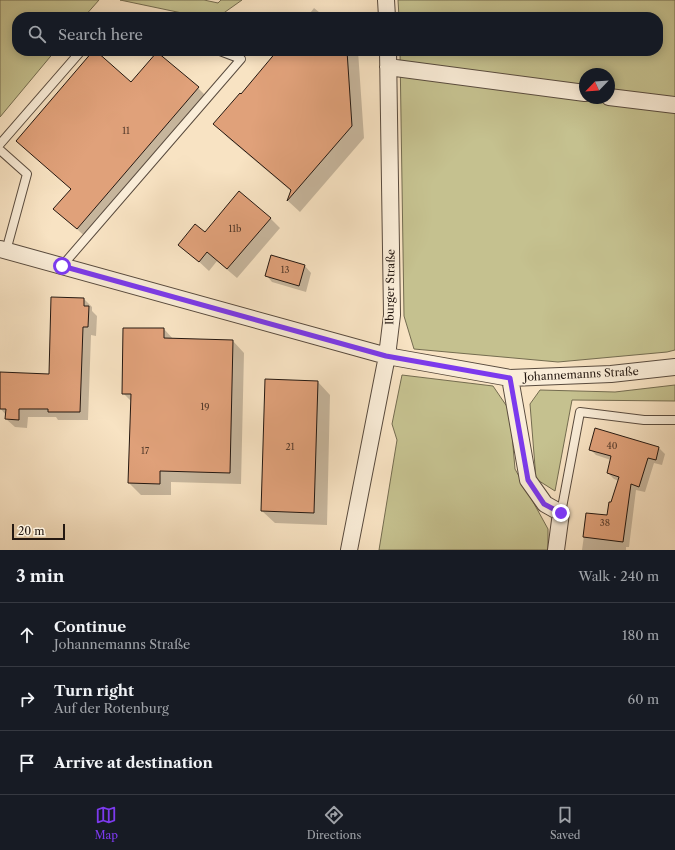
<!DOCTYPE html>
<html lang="en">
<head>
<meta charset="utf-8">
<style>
	:root { --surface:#171b24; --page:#20242c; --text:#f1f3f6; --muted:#9ea1a6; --line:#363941; --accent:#7c3aed }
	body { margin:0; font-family:"Libre Caslon Text",serif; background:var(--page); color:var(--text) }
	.compass { position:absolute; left:579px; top:68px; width:36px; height:36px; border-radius:50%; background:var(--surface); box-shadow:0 2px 10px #0003; rotate:245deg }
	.scale { position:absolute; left:12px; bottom:10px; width:53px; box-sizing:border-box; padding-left:4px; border:2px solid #241811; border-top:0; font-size:11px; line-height:14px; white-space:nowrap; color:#241811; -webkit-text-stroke:3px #faedd8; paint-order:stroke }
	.stop { position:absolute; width:12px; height:12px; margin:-9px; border:3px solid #7c3aed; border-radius:50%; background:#fff }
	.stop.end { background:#7c3aed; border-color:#fff; box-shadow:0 1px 4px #0008 }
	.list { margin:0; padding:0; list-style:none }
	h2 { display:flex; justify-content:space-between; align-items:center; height:52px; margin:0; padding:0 16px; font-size:17px }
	h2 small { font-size:13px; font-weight:400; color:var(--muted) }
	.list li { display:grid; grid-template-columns:26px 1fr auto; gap:12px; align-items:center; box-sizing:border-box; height:64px; padding:0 16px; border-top:1px solid var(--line) }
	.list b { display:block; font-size:15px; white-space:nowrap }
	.list p { margin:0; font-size:13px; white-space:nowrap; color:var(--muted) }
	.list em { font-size:13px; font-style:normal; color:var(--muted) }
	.icon { flex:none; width:22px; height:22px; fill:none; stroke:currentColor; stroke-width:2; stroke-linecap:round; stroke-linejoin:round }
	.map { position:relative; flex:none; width:675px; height:550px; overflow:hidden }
	.search { position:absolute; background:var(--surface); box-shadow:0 2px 10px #0003; left:12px; right:12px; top:12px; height:44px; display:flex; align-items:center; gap:10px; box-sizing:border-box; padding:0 14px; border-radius:16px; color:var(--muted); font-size:15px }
	.sheet { height:244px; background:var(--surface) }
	nav { display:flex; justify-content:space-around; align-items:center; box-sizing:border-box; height:56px; border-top:1px solid var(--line); background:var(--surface); font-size:11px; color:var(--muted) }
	nav a { display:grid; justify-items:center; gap:2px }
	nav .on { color:var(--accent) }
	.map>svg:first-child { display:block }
	.green { fill:#c5c18f; stroke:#746c50; fill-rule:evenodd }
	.shadow { fill:#0003 }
	.building { fill:#e0a17a; stroke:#241811 }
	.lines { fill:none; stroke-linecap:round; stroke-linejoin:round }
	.lane-casing { stroke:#594b3e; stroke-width:10 }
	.street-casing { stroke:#594b3e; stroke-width:18 }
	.lane { stroke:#faedd8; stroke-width:8 }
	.street { stroke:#faedd8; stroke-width:16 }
	.route { stroke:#7c3aed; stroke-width:5 }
	.labels { text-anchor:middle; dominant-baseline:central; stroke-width:3; stroke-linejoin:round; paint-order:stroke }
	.number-label { font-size:9px; fill:#533a2b }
	.street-label { font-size:11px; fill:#241811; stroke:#faedd8 }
</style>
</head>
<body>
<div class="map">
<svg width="675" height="550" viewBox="0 0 675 550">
	<rect width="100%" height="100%" fill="#f8e3c3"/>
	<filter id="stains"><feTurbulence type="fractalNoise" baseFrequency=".005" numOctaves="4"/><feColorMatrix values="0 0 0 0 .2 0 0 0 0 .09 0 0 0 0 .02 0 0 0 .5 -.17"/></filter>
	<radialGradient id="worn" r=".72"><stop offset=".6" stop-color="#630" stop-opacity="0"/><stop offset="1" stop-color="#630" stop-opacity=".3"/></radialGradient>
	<path class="green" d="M0,0H99L84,17H17V51H55L0,117Z
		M120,0H204L218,3L221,0H242L218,17H201Z
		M398,0H675V350L667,352L558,362L414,349L404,316L400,51H658V17H399ZM585,74H609V98H585Z
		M402,375L493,386L510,411L515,469L548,529V550H379L397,440L392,424Z
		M675,385V401L572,400L555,491L536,479L530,404L540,390L615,392Z"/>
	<path class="shadow" d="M314,8L325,17H307Z
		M279,51H358L364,138L300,212L288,201L291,191L227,137L215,124Z
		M157,53L198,88L211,101L90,241L55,209L72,190L17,141L131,83Z
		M270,218L280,228L237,278L217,261L209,271L180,244Z
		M272,256L305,266L311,273L306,292L272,282L266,275Z
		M84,299L92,307V311L97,316L96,336L91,335L88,420H58L56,417H28L27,428L15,427L6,419V415L0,408L50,375Z
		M164,329L174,340L233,341L244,353L241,484L171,482V495H141L129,483L132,402L123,393Z
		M318,382L330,395L327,525L275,523L262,511Z
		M596,429L659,448L665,454L662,465L654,463L645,492L636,490L629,547H626V550H582L587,514L608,517L619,481L614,479L608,473L611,460L596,455L590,449Z"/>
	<path class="building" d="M93,51H96L131,82L157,52L199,87L77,229L53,209L71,189L16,141Z
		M277,51H347L352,126L287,201L291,190L213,124L240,93L241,94Z
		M239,191L271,218L227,269L207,252L199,262L178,245L195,224L205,232Z
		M271,255L305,265L299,286L265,276Z
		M51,297L84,298V306H89L88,327H83L80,412H48V409H19V420L5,419L6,409H0V372L49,374Z
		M123,328H164V338L233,340L230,473L160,471V484L128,483L131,394H122Z
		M265,379L318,381L314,513L261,511Z
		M595,428L659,447L656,460L648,458L639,487L631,484L623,542L583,537L586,513L607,515L609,502H611L619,477L607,473L611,456L589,450Z"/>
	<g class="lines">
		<defs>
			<path id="lane" d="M0,144L81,51
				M0,150L27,174L6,251
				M62,266L241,59L220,51
				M561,513L580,412L644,420H675"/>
			<path id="street" d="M386,0L387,17
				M388,67L585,93
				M609,97L675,105
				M0,249L387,356L510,378L611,374L675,367
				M510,378L528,480L545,504L561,513L556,550
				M349,550L387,356L392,315L388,51"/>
		</defs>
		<use href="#lane" class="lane-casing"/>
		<use href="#street" class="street-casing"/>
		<use href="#lane" class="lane"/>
		<use href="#street" class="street"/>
	</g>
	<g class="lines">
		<path class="route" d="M62,266L386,356L510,378L528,480L544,504L561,513"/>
	</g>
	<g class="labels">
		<g class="number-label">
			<text x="126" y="130">11</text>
			<text x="235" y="228">11b</text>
			<text x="285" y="269">13</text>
			<text x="205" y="406">19</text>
			<text x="612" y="445">40</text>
			<text x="290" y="446">21</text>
			<text x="145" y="450">17</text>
			<text x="605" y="522">38</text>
		</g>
		<g class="street-label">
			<text transform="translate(390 287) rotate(-89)">Iburger Straße</text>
			<text transform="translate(581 374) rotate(-3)">Johannemanns Straße</text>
		</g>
	</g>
	<rect width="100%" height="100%" filter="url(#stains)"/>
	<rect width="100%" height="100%" fill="url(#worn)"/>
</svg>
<svg class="compass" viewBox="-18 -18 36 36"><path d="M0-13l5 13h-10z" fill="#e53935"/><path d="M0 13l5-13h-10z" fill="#9ea1a6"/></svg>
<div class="scale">20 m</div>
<div class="stop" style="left:62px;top:266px"></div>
<div class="stop end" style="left:561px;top:513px"></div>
<div class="search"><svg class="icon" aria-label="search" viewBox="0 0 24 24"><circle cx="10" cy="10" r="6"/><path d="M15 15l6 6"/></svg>Search here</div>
</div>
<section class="sheet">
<h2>3 min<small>Walk · 240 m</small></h2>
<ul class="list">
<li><svg class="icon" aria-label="ahead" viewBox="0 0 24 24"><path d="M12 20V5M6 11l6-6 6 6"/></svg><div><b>Continue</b><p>Johannemanns Straße</p></div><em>180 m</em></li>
<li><svg class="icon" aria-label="right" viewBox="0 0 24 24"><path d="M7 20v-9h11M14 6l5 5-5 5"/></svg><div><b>Turn right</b><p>Auf der Rotenburg</p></div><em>60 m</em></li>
<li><svg class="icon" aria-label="arrive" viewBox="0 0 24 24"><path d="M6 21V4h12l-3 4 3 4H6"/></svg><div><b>Arrive at destination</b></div></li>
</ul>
</section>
<nav>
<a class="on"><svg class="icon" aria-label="map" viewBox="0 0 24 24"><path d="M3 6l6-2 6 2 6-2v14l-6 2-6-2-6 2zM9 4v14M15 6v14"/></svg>Map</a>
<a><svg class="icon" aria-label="directions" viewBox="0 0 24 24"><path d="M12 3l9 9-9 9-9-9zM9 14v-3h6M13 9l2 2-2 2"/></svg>Directions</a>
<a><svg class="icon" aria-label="saved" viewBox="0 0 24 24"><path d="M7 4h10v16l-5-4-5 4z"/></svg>Saved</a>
</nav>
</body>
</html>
